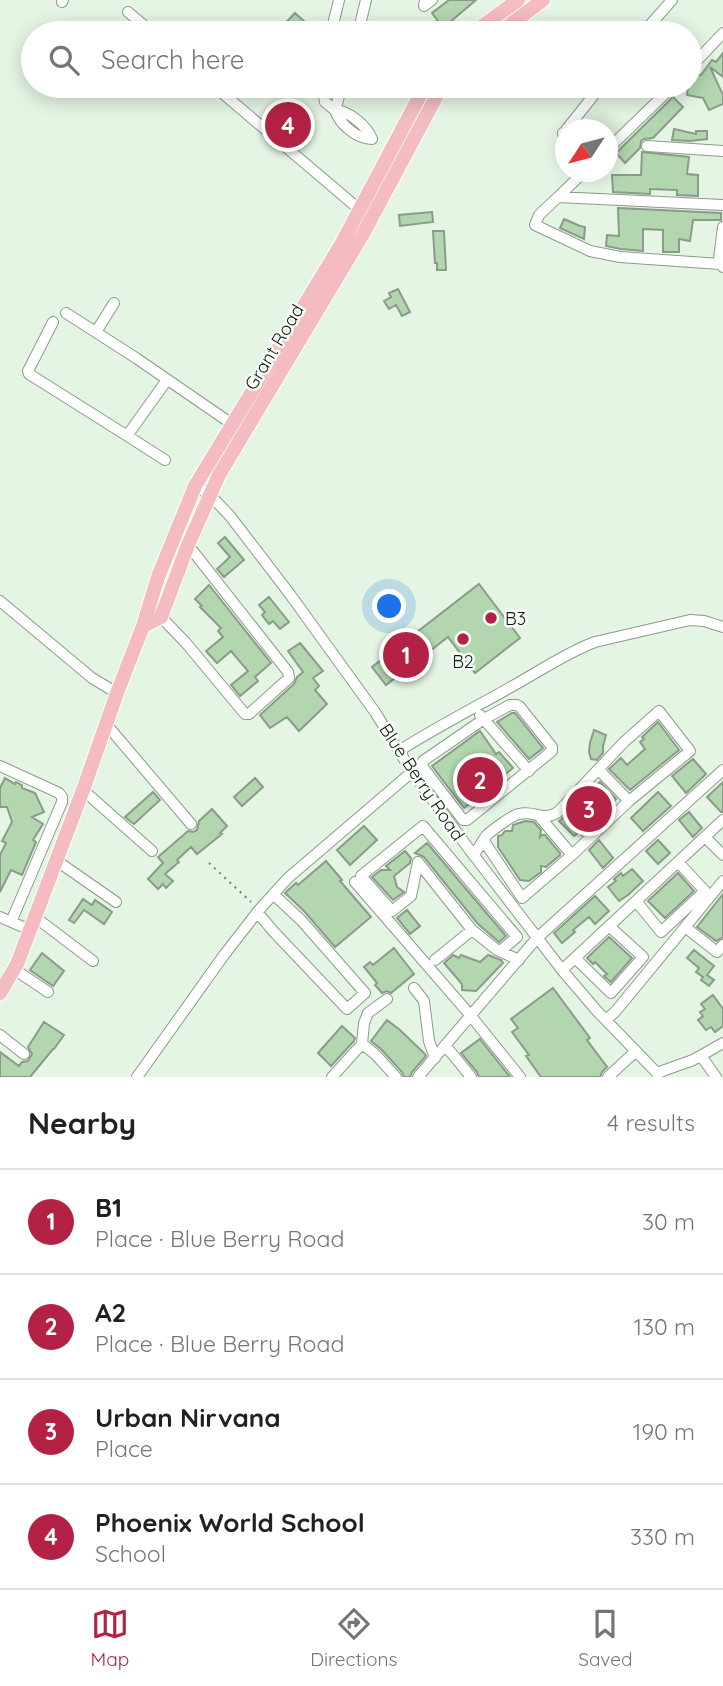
<!DOCTYPE html>
<html lang="en">
<head>
<meta charset="utf-8">
<style>
	:root { --surface:#fff; --page:#f6f6f6; --text:#202124; --muted:#757577; --line:#e0e0e0; --accent:#b32144 }
	body { margin:0; font-family:Quicksand,sans-serif; background:var(--page); color:var(--text) }
	.compass { position:absolute; left:555px; top:119px; width:63px; height:63px; border-radius:50%; background:var(--surface); box-shadow:0 4px 18px #0003; rotate:234deg }
	.you { position:absolute; left:390px; top:607px; width:24px; height:24px; margin:-18px; border:5px solid #fff; border-radius:50%; background:#1a73e8; box-shadow:0 0 0 10px #1a73e833 }
	.badge { display:grid; place-items:center; width:46px; height:46px; border-radius:50%; background:var(--accent); color:#fff; font-size:23px; font-weight:700 }
	.pin { position:absolute; translate:-50% -50%; border:4px solid #fff; box-shadow:0 2px 7px #0006 }
	.list { margin:0; padding:0; list-style:none }
	h2 { display:flex; justify-content:space-between; align-items:center; height:91px; margin:0; padding:0 28px; font-size:30px }
	h2 small { font-size:23px; font-weight:400; color:var(--muted) }
	.list li { display:grid; grid-template-columns:46px 1fr auto; gap:21px; align-items:center; box-sizing:border-box; height:105px; padding:0 28px; border-top:2px solid var(--line) }
	.list b { display:block; font-size:26px; white-space:nowrap }
	.list p { margin:0; font-size:23px; white-space:nowrap; color:var(--muted) }
	.list em { font-size:23px; font-style:normal; color:var(--muted) }
	.icon { flex:none; width:38px; height:38px; fill:none; stroke:currentColor; stroke-width:2; stroke-linecap:round; stroke-linejoin:round }
	.map { position:relative; flex:none; width:723px; height:1077px; overflow:hidden }
	.search { position:absolute; background:var(--surface); box-shadow:0 4px 18px #0003; left:21px; right:21px; top:21px; height:77px; display:flex; align-items:center; gap:18px; box-sizing:border-box; padding:0 24px; border-radius:38px; color:var(--muted); font-size:26px }
	.sheet { height:511px; background:var(--surface) }
	nav { display:flex; justify-content:space-around; align-items:center; box-sizing:border-box; height:98px; border-top:2px solid var(--line); background:var(--surface); font-size:19px; color:var(--muted) }
	nav a { display:grid; justify-items:center; gap:4px }
	nav .on { color:var(--accent) }
	.map>svg:first-child { display:block }
	.building { fill:#b2d7af; stroke:#8b9b8a; stroke-width:2 }
	.lines { fill:none; stroke-linecap:round; stroke-linejoin:round }
	.minor-casing { stroke:#8c9b8a; stroke-width:12 }
	.major-casing { stroke:#fff; stroke-width:16 }
	.path { stroke:#737e72; stroke-width:2; stroke-dasharray:2 5; stroke-linecap:butt }
	.minor { stroke:#fff; stroke-width:10 }
	.major { stroke:#f4bcc1; stroke-width:14 }
	.poi-dot { fill:#b32144; stroke:#f8fff8; stroke-width:2.5 }
	.labels { text-anchor:middle; dominant-baseline:central; stroke-width:5; stroke-linejoin:round; paint-order:stroke }
	.street-label { font-size:18px; fill:#131913; stroke:#f8fff8 }
	.poi-label { font-size:18px; fill:#131913; stroke:#f8fff8; text-anchor:start }
</style>
</head>
<body>
<div class="map">
<svg width="723" height="1077" viewBox="0 0 723 1077">
	<rect width="100%" height="100%" fill="#e4f5e3"/>
	<path class="building" d="M449,0H476L443,28L432,13Z
		M295,13L317,33H285L280,29Z
		M723,53V77L710,67L723,95V104L709,110L703,98L687,95L688,86H690V76L695,74L701,75L712,60L716,62Z
		M673,97L683,107L653,138L644,139L641,141L640,148L625,163L616,153Z
		M674,129L696,134V131H707V139L690,141L672,140Z
		M642,152L689,157L687,174L698,175V196L677,195V190L650,189V194L613,192L612,175H641Z
		M618,208L721,213V220H693L690,241L679,239V252H663V230L643,229V251L621,249L606,246L607,235L619,236Z
		M432,212L433,222L400,226L399,215Z
		M564,219L580,226L585,227L584,239L560,228Z
		M433,231H444L446,270H437V263H435Z
		M398,289L410,312L402,316L396,305L389,309L384,301L391,297L389,293Z
		M225,537L244,560L224,577L217,569L230,557L218,543Z
		M479,584L520,638L475,673L448,637L386,685L372,667Z
		M209,585L271,663L255,677L258,681L240,696L231,685L248,671L231,651L217,663L206,651L223,637L218,631L221,628L200,607L202,606L195,599Z
		M269,597L289,622L280,629L273,621L269,624L262,615L265,612L259,605Z
		M300,643L323,671L313,678L319,686L315,690L327,704L299,731L287,717L270,728L260,715L294,684L297,677L303,672L288,651Z
		M512,713H515L543,748L529,759L497,722Z
		M658,722L679,750L630,790L609,769L621,758L627,765L645,749L640,742L644,739L642,737Z
		M594,730L606,735L603,746V753L597,760L591,759L589,752L590,743Z
		M480,731L496,754L499,752L513,768L464,808L432,766Z
		M693,759L706,774L686,793L672,776Z
		M5,778L15,784L16,782L22,785V788L35,793L44,812L32,817L43,824L33,840L36,842L22,875L11,870L0,892V855L6,843L2,841L12,822L7,807H0V788Z
		M255,778L263,787L242,806L234,797Z
		M600,782L616,799L612,803L614,804L582,835L579,832L574,836L559,821L564,817L594,786L595,787Z
		M723,782V812H721L707,797Z
		M153,792L160,800L134,824L125,817Z
		M658,792L671,806L643,831L631,818Z
		M212,809L227,826L220,833L222,834L197,854L191,847L177,860L179,862L165,874L173,881L166,888L163,884L158,889L148,879L163,863L158,857L188,831L193,832L197,830L199,821Z
		M689,812L702,828L693,837L679,820Z
		M525,821L534,822L541,830L540,837L542,835H545L560,853V855L546,867L541,866V872L529,881L520,880L498,847V836L502,835L505,831H512L513,825Z
		M364,826L377,840L350,865L337,850Z
		M599,840L613,858L603,868L589,850Z
		M658,840L670,853L658,864L646,851Z
		M427,843L506,936L499,942L478,924L424,857L415,853Z
		M405,851L411,858L410,863L394,876L397,887L404,892L393,900L372,877L381,870H390L386,866Z
		M326,861L342,880L340,881L371,917L335,947L304,911L285,893L296,883L298,885Z
		M632,869L643,881L628,895L619,901L608,887L616,881L614,879L621,873L623,876Z
		M678,873L694,891L665,918L648,901Z
		M723,894V937L716,941L697,927Z
		M595,896L609,911L595,924L589,917L573,930L575,932L562,943L554,933Z
		M83,899L92,905L95,900L112,912L104,924L84,910L74,923L69,920Z
		M407,910L420,926L410,934L397,918Z
		M609,937L632,958L611,982L604,976L607,974L595,962L593,964L587,958Z
		M394,948L414,974L391,993L387,991L382,993L375,985L377,983L364,967L370,962L373,965Z
		M694,950L714,966L707,975L714,980L709,986L701,980L703,977L696,972L699,968L687,958Z
		M42,953L64,971L53,986L30,970Z
		M453,955L459,958L461,955L480,962L488,955L501,960L503,963L476,991L462,990V984L444,963Z
		M553,988L590,1038L587,1040L607,1067L602,1072L600,1077H541L526,1056L529,1055L512,1032L518,1028L511,1019Z
		M713,995L723,1009V1026L715,1032L711,1027L706,1030L698,1020L703,1016L700,1012L705,1009L701,1004Z
		M387,1020L400,1030L425,1054L426,1056L412,1072L410,1077H404L402,1072L381,1049L371,1041Z
		M44,1022L64,1035L54,1049H53L30,1077H0V1052L19,1066L22,1062L28,1061L32,1054L28,1047Z
		M342,1026L355,1038L354,1041L331,1066L318,1053Z
		M480,1039L510,1077H479L477,1072L461,1053Z"/>
	<g class="lines">
		<defs>
			<path id="minor" d="M425,0L424,6L432,0
				M62,2L63,0
				M128,12L153,33
				M331,33L339,0
				M358,33L366,0
				M643,33L672,0
				M690,68L723,33
				M214,86L360,210
				M322,86L325,102L335,110L342,86
				M335,110C349,111 367,126 372,139C357,139 340,125 335,110Z
				M566,130L601,86
				M566,131L563,133L566,144
				M647,146L723,151
				M608,149L673,86
				M558,197L584,172
				M723,227L719,259L723,267
				M720,264L620,257L590,251L535,225L539,215L558,197L723,205
				M66,313L136,358L232,424
				M53,322L28,371L29,374L126,435L129,433L167,380
				M96,332L114,303
				M126,435L165,460
				M195,486L210,495L230,516L289,593L375,712L412,772L469,849L562,970L597,1011L657,1073L658,1077
				M0,601L92,678L117,693
				M155,613L161,617L186,643L245,714H249L289,678L288,672L188,545
				M510,705H517L520,707L552,747V751L467,820H463L422,766L423,761L484,719Z
				M480,715L529,771
				M106,724L191,824
				M399,751C438,726 478,706 518,683C543,669 568,652 595,642L690,620L704,621L723,627
				M0,766L59,793L62,797V802L11,922
				M598,769L629,801
				M83,790L152,851
				M705,837L723,855
				M484,841L522,898L572,855L539,816
				M473,855C479,849 481,843 486,836C491,831 512,815 519,814C534,810 543,822 558,812L624,742L659,711L690,751L629,801L572,855
				M57,861L116,902
				M418,862L411,896L392,911L361,876L423,826L517,937L500,951
				M418,862L472,930L497,950L519,960
				M355,882L471,1016L520,1077
				M636,901L661,932L705,891L678,862
				M257,912L274,932L347,1009L365,993L301,920L273,894
				M0,917L30,930
				M35,917L93,961
				M685,927L717,952L723,945
				M575,958L611,993L643,957L609,926
				M435,960L472,930
				M14,969L48,992
				M562,970L723,820
				M414,988L424,1001L429,1041L435,1058
				M606,1020L615,1012L723,881
				M0,1035L24,1054
				M362,1044L375,1054L396,1077
				M445,1045L471,1077
				M701,1056L716,1077
				M657,1073L693,1060L723,1043
				M137,1077L224,955L259,910L288,878L412,772
				M332,1077L362,1044L364,1023L368,1013L387,999
				M418,1077L537,938L723,770
				M608,1077L636,1051"/>
			<path id="major" d="M473,33L518,0
				M499,33L543,0
				M143,626L161,617L188,545L219,475L363,234L442,86
				M0,993L17,964L35,917L83,790L117,693L143,626L158,577L195,486L342,243L425,86"/>
		</defs>
		<use href="#minor" class="minor-casing"/>
		<use href="#major" class="major-casing"/>
		<path class="path" d="M209,863L251,902"/>
		<use href="#minor" class="minor"/>
		<use href="#major" class="major"/>
	</g>
	<g class="poi-dot">
		<circle cx="491" cy="618" r="7"/>
		<circle cx="463" cy="639" r="7"/>
	</g>
	<g class="labels">
		<g class="street-label">
			<text transform="translate(274 347) rotate(-59)">Grant Road</text>
			<text transform="translate(422 782) rotate(56)">Blue Berry Road</text>
		</g>
		<g class="poi-label">
			<text x="505" y="618">B3</text>
			<text x="463" y="661" text-anchor="middle">B2</text>
		</g>
	</g>
</svg>
<svg class="compass" viewBox="-18 -18 36 36"><path d="M0-13l5 13h-10z" fill="#e53935"/><path d="M0 13l5-13h-10z" fill="#757577"/></svg>
<div class="you"></div>
<div class="pin badge" style="left:406px;top:655px">1</div>
<div class="pin badge" style="left:480px;top:780px">2</div>
<div class="pin badge" style="left:589px;top:809px">3</div>
<div class="pin badge" style="left:288px;top:125px">4</div>
<div class="search"><svg class="icon" aria-label="search" viewBox="0 0 24 24"><circle cx="10" cy="10" r="6"/><path d="M15 15l6 6"/></svg>Search here</div>
</div>
<section class="sheet">
<h2>Nearby<small>4 results</small></h2>
<ul class="list">
<li><span class="badge">1</span><div><b>B1</b><p>Place · Blue Berry Road</p></div><em>30 m</em></li>
<li><span class="badge">2</span><div><b>A2</b><p>Place · Blue Berry Road</p></div><em>130 m</em></li>
<li><span class="badge">3</span><div><b>Urban Nirvana</b><p>Place</p></div><em>190 m</em></li>
<li><span class="badge">4</span><div><b>Phoenix World School</b><p>School</p></div><em>330 m</em></li>
</ul>
</section>
<nav>
<a class="on"><svg class="icon" aria-label="map" viewBox="0 0 24 24"><path d="M3 6l6-2 6 2 6-2v14l-6 2-6-2-6 2zM9 4v14M15 6v14"/></svg>Map</a>
<a><svg class="icon" aria-label="directions" viewBox="0 0 24 24"><path d="M12 3l9 9-9 9-9-9zM9 14v-3h6M13 9l2 2-2 2"/></svg>Directions</a>
<a><svg class="icon" aria-label="saved" viewBox="0 0 24 24"><path d="M7 4h10v16l-5-4-5 4z"/></svg>Saved</a>
</nav>
</body>
</html>
